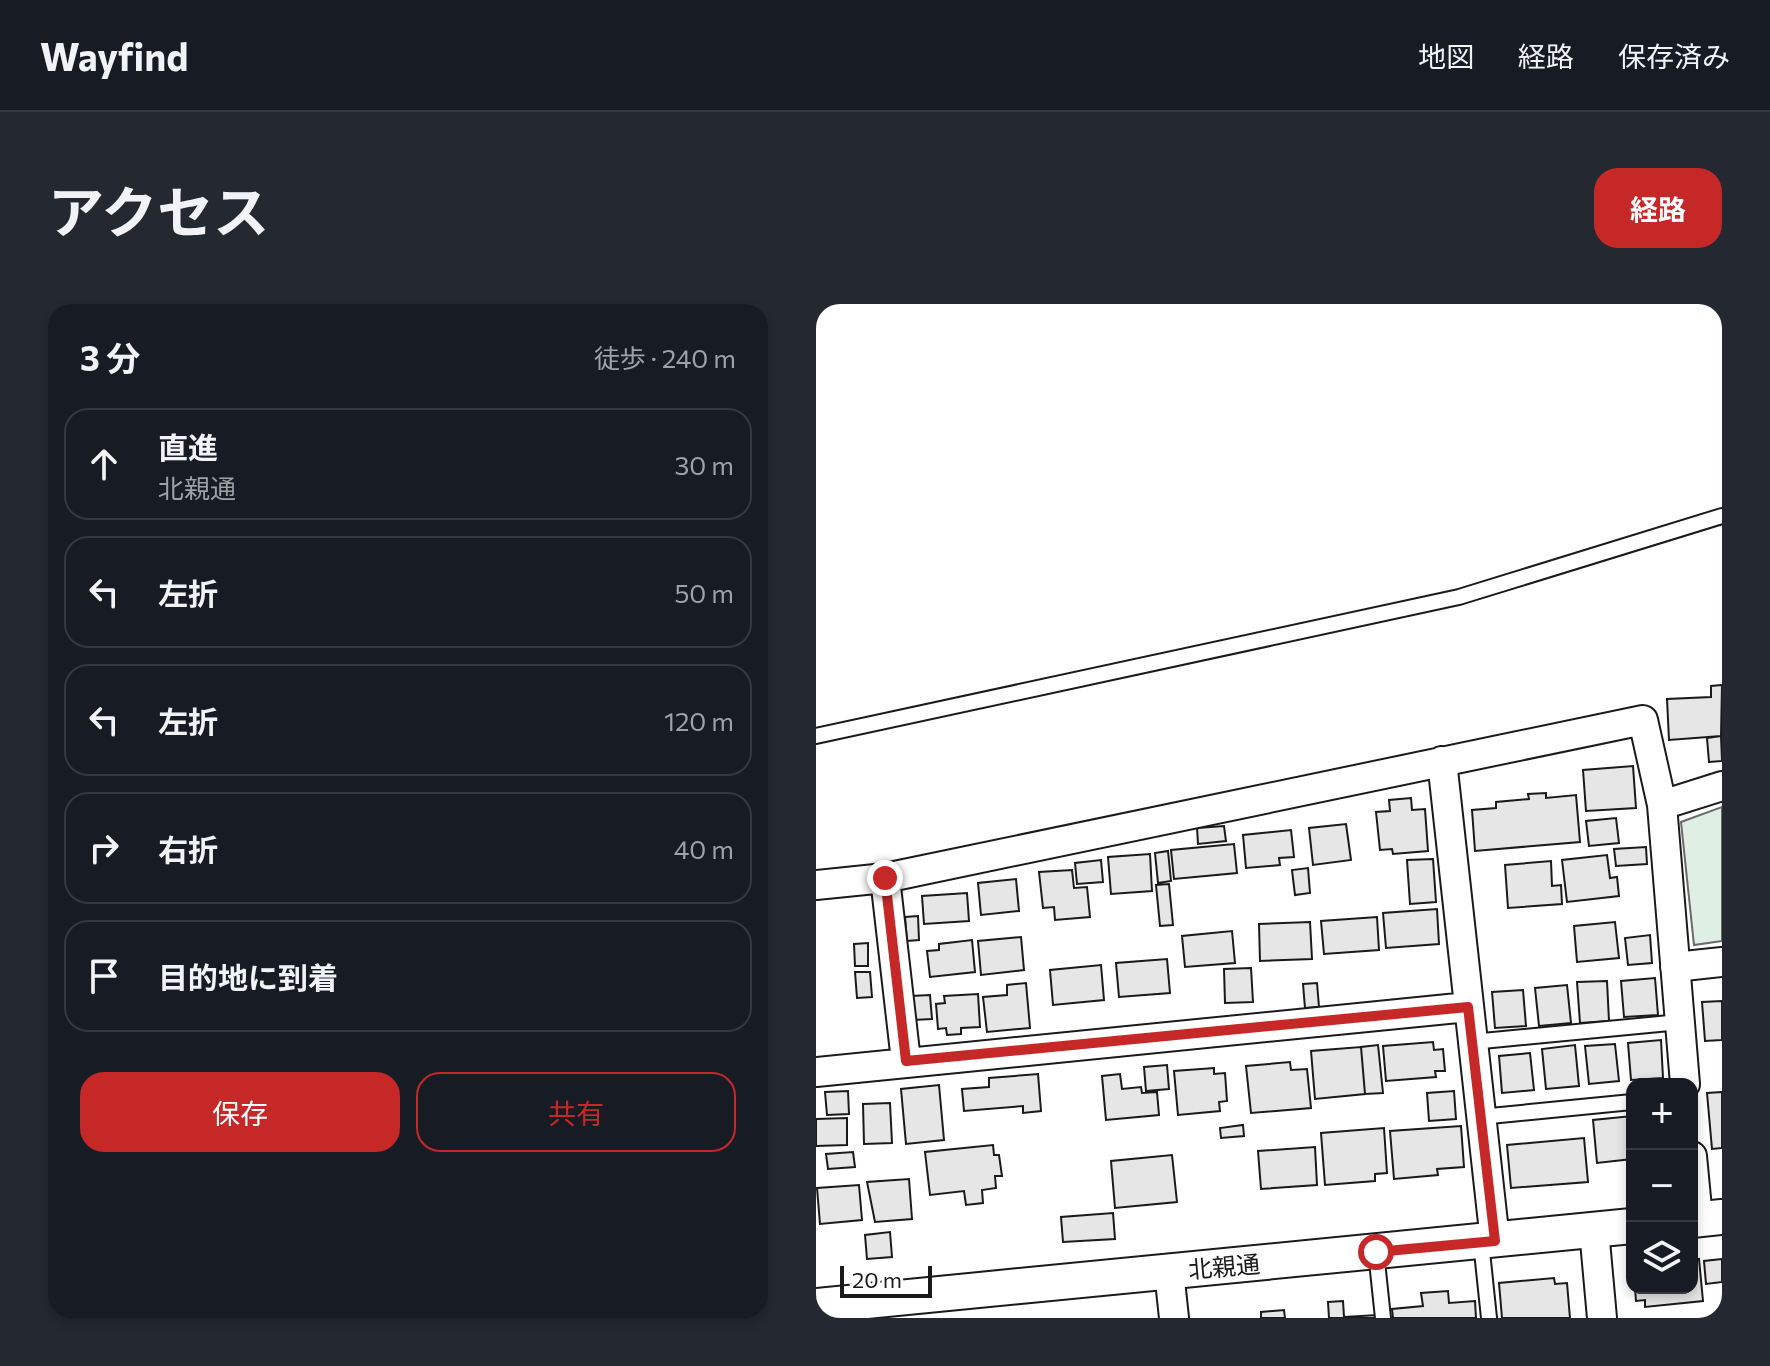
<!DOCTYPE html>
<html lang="ja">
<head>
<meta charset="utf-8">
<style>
	:root { --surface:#171b24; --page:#242831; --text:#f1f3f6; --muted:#9ea1a6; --line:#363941; --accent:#c62828 }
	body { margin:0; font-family:Commissioner,"Noto Sans JP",sans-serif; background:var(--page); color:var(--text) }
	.controls { position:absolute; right:24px; bottom:24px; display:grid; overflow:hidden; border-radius:16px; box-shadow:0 4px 12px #0003 }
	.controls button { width:72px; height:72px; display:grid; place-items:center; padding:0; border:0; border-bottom:2px solid var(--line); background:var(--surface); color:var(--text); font:40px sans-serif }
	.scale { position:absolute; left:24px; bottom:20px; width:92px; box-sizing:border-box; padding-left:8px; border:4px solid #1a1a1a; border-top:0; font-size:22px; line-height:28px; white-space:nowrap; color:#1a1a1a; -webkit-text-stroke:6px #fff; paint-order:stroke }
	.stop { position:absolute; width:24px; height:24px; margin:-18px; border:6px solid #c62828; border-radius:50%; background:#fff }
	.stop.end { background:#c62828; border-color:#fff; box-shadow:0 2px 8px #0008 }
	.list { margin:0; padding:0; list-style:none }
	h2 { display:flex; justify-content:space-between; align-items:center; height:104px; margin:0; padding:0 32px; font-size:34px }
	h2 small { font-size:26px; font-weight:400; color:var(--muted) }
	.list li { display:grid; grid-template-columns:52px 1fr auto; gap:24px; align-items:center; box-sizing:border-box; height:112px; margin:0 16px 16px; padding:0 16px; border:2px solid var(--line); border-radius:24px }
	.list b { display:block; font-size:30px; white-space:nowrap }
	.list p { margin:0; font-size:26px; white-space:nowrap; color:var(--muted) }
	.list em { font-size:26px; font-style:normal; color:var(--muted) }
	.actions { display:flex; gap:16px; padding:24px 32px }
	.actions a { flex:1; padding:18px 0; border:2px solid var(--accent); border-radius:24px; text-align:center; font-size:28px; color:var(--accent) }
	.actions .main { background:var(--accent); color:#fff }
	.icon { flex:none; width:44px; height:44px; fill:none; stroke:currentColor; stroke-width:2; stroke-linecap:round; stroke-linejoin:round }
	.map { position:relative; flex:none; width:906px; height:1014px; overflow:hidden; border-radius:24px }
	header { display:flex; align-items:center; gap:48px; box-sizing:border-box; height:112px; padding:0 40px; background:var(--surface); border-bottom:2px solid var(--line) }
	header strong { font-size:38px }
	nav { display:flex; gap:44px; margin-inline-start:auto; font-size:28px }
	.intro { display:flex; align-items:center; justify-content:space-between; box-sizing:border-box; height:192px; padding:0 48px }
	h1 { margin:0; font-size:56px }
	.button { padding:20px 36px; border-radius:24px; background:var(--accent); color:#fff; font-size:28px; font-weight:700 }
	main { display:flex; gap:48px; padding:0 48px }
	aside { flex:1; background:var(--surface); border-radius:24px; box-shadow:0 4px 12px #0003 }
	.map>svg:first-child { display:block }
	.green { fill:#e0efe3; stroke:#6a6a6a; stroke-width:2 }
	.building { fill:#e6e6e6; stroke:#1a1a1a; stroke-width:2 }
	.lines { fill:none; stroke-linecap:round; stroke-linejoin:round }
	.service-casing { stroke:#1a1a1a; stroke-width:18 }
	.minor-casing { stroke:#1a1a1a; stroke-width:32 }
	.tertiary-casing { stroke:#1a1a1a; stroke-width:38 }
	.service { stroke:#fff; stroke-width:14 }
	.minor { stroke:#fff; stroke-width:28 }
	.tertiary { stroke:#fff; stroke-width:34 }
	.route { stroke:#c62828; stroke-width:10 }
	.labels { text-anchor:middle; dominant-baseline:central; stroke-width:6; stroke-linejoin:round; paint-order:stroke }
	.street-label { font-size:24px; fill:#1a1a1a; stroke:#fff }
</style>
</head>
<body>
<header>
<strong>Wayfind</strong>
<nav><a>地図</a><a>経路</a><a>保存済み</a></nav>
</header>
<div class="intro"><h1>アクセス</h1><a class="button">経路</a></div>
<main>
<aside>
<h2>3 分<small>徒歩 · 240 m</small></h2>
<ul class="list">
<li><svg class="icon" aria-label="ahead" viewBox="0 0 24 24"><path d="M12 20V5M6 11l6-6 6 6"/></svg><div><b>直進</b><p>北親通</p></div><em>30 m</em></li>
<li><svg class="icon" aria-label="left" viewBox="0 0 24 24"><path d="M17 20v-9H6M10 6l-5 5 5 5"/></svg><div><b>左折</b></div><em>50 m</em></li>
<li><svg class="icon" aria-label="left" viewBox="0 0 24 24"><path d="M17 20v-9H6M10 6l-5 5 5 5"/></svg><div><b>左折</b></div><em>120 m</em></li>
<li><svg class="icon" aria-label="right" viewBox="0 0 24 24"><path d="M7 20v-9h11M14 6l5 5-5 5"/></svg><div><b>右折</b></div><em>40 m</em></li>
<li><svg class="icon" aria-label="arrive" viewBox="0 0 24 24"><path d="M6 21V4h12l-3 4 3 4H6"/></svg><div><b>目的地に到着</b></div></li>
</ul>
<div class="actions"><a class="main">保存</a><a>共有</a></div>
</aside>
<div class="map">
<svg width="906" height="1014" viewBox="0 0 906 1014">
	<rect width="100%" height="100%" fill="#fff"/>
	<path class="green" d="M906,503V637L878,641L865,518Z"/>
	<path class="building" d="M906,381L905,432L853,436L851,395L895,393V382Z
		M905,432L906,457L893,458L891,434Z
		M817,462L820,504L770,507L767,466Z
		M730,489V494L760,491L764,538L659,547L656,506L680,504V498L713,495L712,490Z
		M595,494L596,506L609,505L612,547L577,550L576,545L564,546L560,508L574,507L573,496Z
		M800,514L803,539L773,542L770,517Z
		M530,520L535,556L497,561L493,524Z
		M408,522L410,537L382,540L381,524Z
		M475,526L478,553L463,554L464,561L430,564L427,531Z
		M418,540L421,569L358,575L355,546Z
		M830,543L831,560L800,562L798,545Z
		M352,547L355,577L342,579L339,549Z
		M334,550L336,587L295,590L292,553Z
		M791,551L794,574L801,573L803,592L751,598L746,556Z
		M617,555L620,598L594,600L591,556Z
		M285,556L287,578L261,580L259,559Z
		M735,557L736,582L745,581L746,600L692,604L689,561Z
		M492,564L494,589L479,591L476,566Z
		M256,566L258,584L271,583L274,613L239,616L238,603L227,604L223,568Z
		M200,575L203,607L165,611L162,579Z
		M353,580L357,621L344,622L340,581Z
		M151,589L153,617L108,620L106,592Z
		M621,605L623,640L570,644L567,609Z
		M102,612L103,636L91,637L89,613Z
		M561,613L563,646L508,650L505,617Z
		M494,618L496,655L444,657L443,620Z
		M799,618L803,654L761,658L758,622Z
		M416,627L419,659L369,663L366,632Z
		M834,631L836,659L812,661L809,634Z
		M205,633L208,666L165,671L162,637Z
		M156,636L159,668L114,673L111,647L123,646V640Z
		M52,639V662H39L38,640Z
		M351,655L354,689L303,693L300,659Z
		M285,661L288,696L237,701L234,666Z
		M435,664L437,698L409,699L408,665Z
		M39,668H54L56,693L41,694Z
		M839,674L842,711L808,713L805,677Z
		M791,677L793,717L764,719L761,678Z
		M210,679L214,724L171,728L167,693L191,691V681Z
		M501,679L503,703L489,704L487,680Z
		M751,681L755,719L723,722L719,684Z
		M707,686L710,722L679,724L676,688Z
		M162,690L164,723L145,724V730L131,731L130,724L122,725L120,700L129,699L128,692Z
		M114,691L116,715L97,716L95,692Z
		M906,697V736L889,737L886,698Z
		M845,736L847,774L815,776L812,739Z
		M617,738L618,746L627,745L629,767H619L620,773L570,777L567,742Z
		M799,740L803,777L773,780L769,742Z
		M562,741L567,789L549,790L545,743Z
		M759,741L763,782L730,785L726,745Z
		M545,743L549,790L499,795L495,747Z
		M714,749L718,786L686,789L683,752Z
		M474,758L475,766L491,765L495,804L435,809L430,762Z
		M351,761L353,785L330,787L328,763Z
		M398,764V770L409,769L411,797L403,798L404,807L362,811L358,767Z
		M222,770L225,807L207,809V802L148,807L146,785L173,783V774Z
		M304,770L306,785L325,783L326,789L341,788L343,811L290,816L286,772Z
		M123,781L128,836L90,840L85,785Z
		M32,787L33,810L11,811L9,788Z
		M638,787L640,815L613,817L611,789Z
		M906,788V844L896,845L891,789Z
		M74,799L76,839L48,840L47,800Z
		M816,812V855L781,859L777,816Z
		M31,814V841L0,842V815Z
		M427,821L428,832L405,834L404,824Z
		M645,822L648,863L621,865L622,871L578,875L574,827Z
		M568,824L571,869L559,870V877L509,881L505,829Z
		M768,834L772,878L695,884L691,841Z
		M177,841L178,851H183L186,872H179L180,884L166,886L167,899L150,901L148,887L114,891L109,848Z
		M499,843L501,881L445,885L442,847Z
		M37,848L39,863L12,865L10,850Z
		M356,851L361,898L299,904L295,857Z
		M93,875L96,915L59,918L51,878Z
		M43,881L46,916L4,920L1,884Z
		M297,909L299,935L247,938L245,913Z
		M74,928L76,953L51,955L49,931Z
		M883,955L887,997L829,1003V996L820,997L819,984H876V956Z
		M906,955V978L890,980L888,957Z
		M738,974L739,980L751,979L754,1014H686L683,979Z
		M632,987L633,999L659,997L660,1014H577L576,1005L607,1002L605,989Z
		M527,997L528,1013L561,1011V1014H513L512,998Z
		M468,1006L469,1014H445V1008Z"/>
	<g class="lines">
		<defs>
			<path id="service" d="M0,432L643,293L906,212
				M656,738L864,718
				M664,813L816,798
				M665,938L673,1014
				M560,948L567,1014"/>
			<path id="minor" d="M626,457L679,937
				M846,501L906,482
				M69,574L90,757
				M0,581L69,574L827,416L846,501L869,780
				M859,663L906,658
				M0,768L652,703
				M876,852L882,915
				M778,926L786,1014
				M353,967L358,1014"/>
			<path id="tertiary" d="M876,916L906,913
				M0,1002L816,922"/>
		</defs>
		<use href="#service" class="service-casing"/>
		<use href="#minor" class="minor-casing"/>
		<use href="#tertiary" class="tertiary-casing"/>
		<use href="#service" class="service"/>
		<use href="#minor" class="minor"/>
		<use href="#tertiary" class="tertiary"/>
	</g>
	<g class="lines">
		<path class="route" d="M69,574L90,757L652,703L679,937L560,948"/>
	</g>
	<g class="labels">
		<g class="street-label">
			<text transform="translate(408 962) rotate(-5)">北親通</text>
		</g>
	</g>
</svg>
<div class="controls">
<button>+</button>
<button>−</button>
<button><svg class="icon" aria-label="layers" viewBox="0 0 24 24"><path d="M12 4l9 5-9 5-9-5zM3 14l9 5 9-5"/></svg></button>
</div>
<div class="scale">20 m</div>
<div class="stop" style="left:560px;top:948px"></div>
<div class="stop end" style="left:69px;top:574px"></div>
</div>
</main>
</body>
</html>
